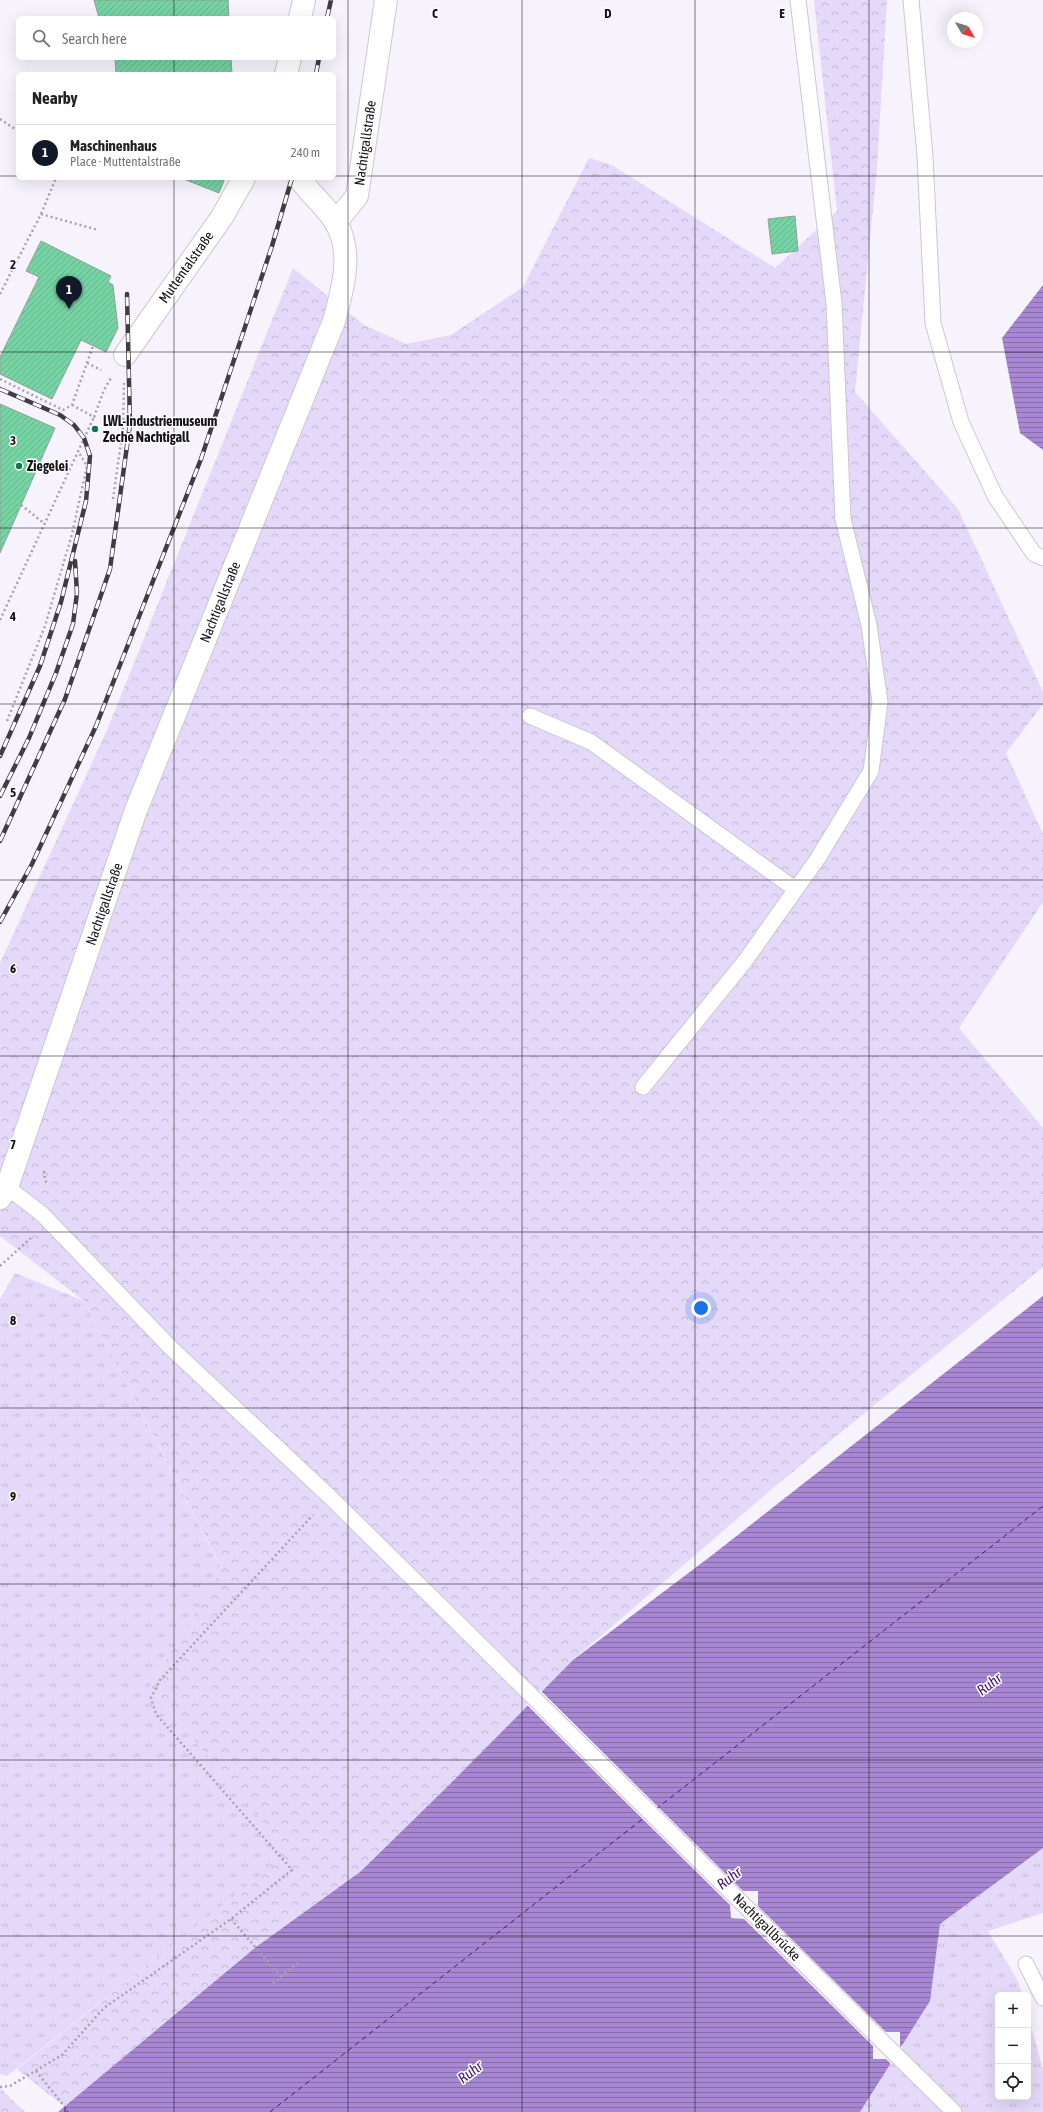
<!DOCTYPE html>
<html lang="en">
<head>
<meta charset="utf-8">
<style>
	:root { --surface:#fff; --page:#f6f6f6; --text:#222; --muted:#767676; --line:#e0e0e0; --accent:#111827 }
	body { margin:0; font-family:"Asap Condensed",sans-serif; background:var(--page); color:var(--text) }
	.controls { position:absolute; right:12px; bottom:12px; display:grid; overflow:hidden; border-radius:6px; box-shadow:0 4px 16px #0002 }
	.controls button { width:36px; height:36px; display:grid; place-items:center; padding:0; border:0; border-bottom:1px solid var(--line); background:var(--surface); color:var(--text); font:20px sans-serif }
	.compass { position:absolute; left:947px; top:12px; width:36px; height:36px; border-radius:50%; background:var(--surface); box-shadow:0 4px 16px #0002; rotate:128deg }
	.you { position:absolute; left:701px; top:1308px; width:14px; height:14px; margin:-10px; border:3px solid #fff; border-radius:50%; background:#1a73e8; box-shadow:0 0 0 6px #1a73e833 }
	.badge { display:grid; place-items:center; width:26px; height:26px; border-radius:50%; background:var(--accent); color:#fff; font-size:13px; font-weight:700 }
	.pin { position:absolute; translate:-50% -33px; filter:drop-shadow(0 1px 2px #0008) }
	.pin::after { content:''; position:absolute; top:21px; width:14px; height:12px; background:inherit; clip-path:polygon(0 0,100% 0,50% 100%) }
	.list { margin:0; padding:0; list-style:none }
	h2 { display:flex; justify-content:space-between; align-items:center; height:52px; margin:0; padding:0 16px; font-size:17px }
	h2 small { font-size:13px; font-weight:400; color:var(--muted) }
	.list li { display:grid; grid-template-columns:26px 1fr auto; gap:12px; align-items:center; box-sizing:border-box; height:56px; padding:0 16px; border-top:1px solid var(--line) }
	.list b { display:block; font-size:15px; white-space:nowrap }
	.list p { margin:0; font-size:13px; white-space:nowrap; color:var(--muted) }
	.list em { font-size:13px; font-style:normal; color:var(--muted) }
	.icon { flex:none; width:22px; height:22px; fill:none; stroke:currentColor; stroke-width:2; stroke-linecap:round; stroke-linejoin:round }
	.map { position:relative; flex:none; width:1043px; height:2112px; overflow:hidden }
	.search { position:absolute; background:var(--surface); box-shadow:0 4px 16px #0002; left:16px; top:16px; width:320px; height:44px; display:flex; align-items:center; gap:10px; box-sizing:border-box; padding:0 14px; border-radius:6px; color:var(--muted); font-size:15px }
	.panel { position:absolute; background:var(--surface); box-shadow:0 4px 16px #0002; left:16px; top:72px; width:320px; height:108px; border-radius:6px }
	.map>svg:first-child { display:block }
	.grass { fill:url(#grass-tufts) }
	.forest { fill:url(#forest-crowns) }
	.water { fill:url(#water-rules) }
	.pier { fill:#f7f3fd }
	.lines { fill:none; stroke-linecap:round; stroke-linejoin:round }
	.ferry { stroke:#471871; stroke-width:1; stroke-dasharray:5 4; stroke-linecap:butt }
	.building { fill:url(#building-hatch); stroke:#93a098 }
	.service-casing { stroke:#ccc7d3; stroke-width:17 }
	.minor-casing { stroke:#ccc7d3; stroke-width:24 }
	.path { stroke:#a7a3ab; stroke-width:2.5; stroke-dasharray:2 3; stroke-linecap:butt }
	.service { stroke:#fff; stroke-width:15 }
	.minor { stroke:#fff; stroke-width:22 }
	.rail-casing { stroke:#3f3d43; stroke-width:4.5 }
	.rail { stroke:#fff; stroke-width:3; stroke-dasharray:9; stroke-linecap:butt }
	.grid { fill:none; stroke:#161419; stroke-width:1; stroke-opacity:0.55 }
	.poi-dot { fill:#137850; stroke:#fff; stroke-width:1.5 }
	.labels { text-anchor:middle; dominant-baseline:central; stroke-width:3; stroke-linejoin:round; paint-order:stroke }
	.street-label { font-size:14px; fill:#161419; stroke:#fff }
	.poi-label { font-size:14px; font-weight:bold; fill:#161419; stroke:#fff; text-anchor:start }
	.water-label { font-size:15px; font-style:italic; fill:#471871; stroke:#fff }
	.grid-label { font-size:13px; text-anchor:middle; font-weight:bold; fill:#161419; stroke:#fff; stroke-width:3; stroke-linejoin:round; paint-order:stroke }
</style>
</head>
<body>
<div class="map">
<svg width="1043" height="2112" viewBox="0 0 1043 2112">
	<defs>
		<pattern id="grass-tufts" width="24" height="20" patternUnits="userSpaceOnUse"><rect width="24" height="20" fill="#e5d9f9"/><path d="M3 7l-1-3M5 7V3M7 7l1-3M15 17l-1-3M17 17v-4M19 17l1-3" fill="none" stroke="#c4b9d5"/></pattern>
		<pattern id="forest-crowns" width="20" height="18" patternUnits="userSpaceOnUse"><rect width="20" height="18" fill="#e5d9f9"/><path d="M2 6a3 3 0 1 1 6 0M12 15a3 3 0 1 1 6 0" fill="none" stroke="#c4b9d5"/></pattern>
		<pattern id="water-rules" width="6" height="5" patternUnits="userSpaceOnUse"><rect width="6" height="5" fill="#a787d2"/><path d="M0 2.5h6" fill="none" stroke="#876daa"/></pattern>
		<pattern id="building-hatch" width="6" height="6" patternUnits="userSpaceOnUse"><rect width="6" height="6" fill="#76d3a4"/><path d="M-1 1l2-2M0 6l6-6M5 7l2-2" fill="none" stroke="#65b48d"/></pattern>
	</defs>
	<rect width="100%" height="100%" fill="#f7f3fd"/>
	<path class="grass" d="M15,1273L84,1301L222,1570L150,1687L289,1853L7,2076L0,2074V1299Z
		M1043,1848V1913L988,1931L1018,1981L1022,1995H998V2097H1028V2016L1043,2069V2112H860L930,2001L940,1924Z"/>
	<path class="forest" d="M814,0H887L877,168L855,392L958,509L1043,692V704L1006,753L1043,834V902L959,1028L1043,1128V1267L773,1488L573,1660L451,1783L360,1872L256,1947L65,2107L17,2069L288,1853L150,1687L222,1569L84,1301L0,1236V963L107,730L293,268L364,325L406,344L451,335L523,287L589,158L610,164L775,268L837,211Z
		M0,2088L25,2112H0Z"/>
	<path class="water" d="M1043,285V450L1020,433L1002,338Z
		M1043,1296V1848L940,1924L930,2001L860,2112H58L256,1947L360,1872L451,1783L573,1660L711,1556Z"/>
	<path class="pier" d="M540,1690L743,1891H758V1906L886,2032H900V2046L903,2048L892,2065L886,2059H873V2046L744,1919L731,1918L730,1905L526,1704Z"/>
	<g class="lines">
		<path class="ferry" d="M656,1809L1043,1506
			M65,2112V2107L68,2112
			M270,2112L645,1817"/>
	</g>
	<path class="building" d="M94,0H228L229,18H99Z
		M115,58H231L232,74H116Z
		M181,178H225L219,193Z
		M795,216L798,251L772,254L768,219Z
		M41,241L111,276L108,282L113,285L118,328L106,352L81,340L52,399L0,374V357L39,277L26,271Z
		M0,404L55,428L0,553Z"/>
	<g class="lines">
		<defs>
			<path id="service" d="M911,0L925,156L933,323L961,422L995,496L1034,554L1043,558
				M530,716L591,742L795,889
				M643,1087L745,961L818,858L871,771L880,702L869,625L843,519L834,303L798,0
				M7,1187L42,1214L171,1348L330,1497L954,2112
				M1026,1964L1043,1998"/>
			<path id="minor" d="M300,18L304,0
				M286,74L290,58
				M336,222L357,196L386,0
				M125,355L222,217L244,178
				M0,1198L7,1187L136,810L334,321C342,291 354,253 336,223C327,207 310,194 299,178"/>
		</defs>
		<use href="#service" class="service-casing"/>
		<use href="#minor" class="minor-casing"/>
		<path class="path" d="M0,119L18,131
			M41,214L98,230
			M0,294L41,214L56,178
			M87,363L101,370
			M0,379L63,410L72,405L93,346
			M72,405L94,417L104,390L111,378
			M113,499L123,428L124,383
			M21,505L45,524
			M0,620L94,417
			M7,721L45,626L72,534L87,466L78,451
			M44,1171L45,1180L48,1185
			M0,1266L31,1238
			M231,1919L281,1977
			M273,1983L299,1962
			M36,2071L65,2107
			M0,2087L10,2086L62,2055L104,2008L231,1919L292,1870L156,1714L151,1698L160,1680L313,1515"/>
		<use href="#service" class="service"/>
		<use href="#minor" class="minor"/>
		<defs>
			<path id="rail" d="M327,18L331,0
				M316,74L319,58
				M0,389L60,415L74,425L84,438L90,456L86,501L61,602L40,666L0,756
				M0,796L29,738L56,673L73,624L77,593L75,561
				M0,841L65,699L110,569L130,424L127,294
				M0,922L32,864L96,726L201,459L272,246L292,178"/>
		</defs>
		<use href="#rail" class="rail-casing"/>
		<use href="#rail" class="rail"/>
	</g>
	<path class="grid" d="M174,0V18M348,0V2112M522,0V2112M695,0V2112M869,0V2112M174,58V74M0,176H18M334,176H1043M174,178V2112M0,352H1043M0,528H1043M0,704H1043M0,880H1043M0,1056H1043M0,1232H1043M0,1408H1043M0,1584H1043M0,1760H1043M0,1936H1043"/>
	<g class="poi-dot">
		<circle cx="95" cy="429" r="4"/>
		<circle cx="19" cy="466" r="4"/>
	</g>
	<g class="labels">
		<g class="street-label">
			<text transform="translate(365 143) rotate(-82)">Nachtigallstraße</text>
			<text transform="translate(186 267) rotate(-55)">Muttentalstraße</text>
			<text transform="translate(220 602) rotate(-68)">Nachtigallstraße</text>
			<text transform="translate(104 904) rotate(-71)">Nachtigallstraße</text>
			<text transform="translate(767 1927) rotate(45)">Nachtigallbrücke</text>
		</g>
		<g class="poi-label">
			<text x="103" y="421">LWL-Industriemuseum<tspan x="103" dy="16">Zeche Nachtigall</tspan></text>
			<text x="27" y="466">Ziegelei</text>
		</g>
		<g class="water-label">
			<text transform="translate(989 1684) rotate(-37)">Ruhr</text>
			<text transform="translate(729 1878) rotate(-37)">Ruhr</text>
			<text transform="translate(470 2072) rotate(-37)">Ruhr</text>
		</g>
	</g>
	<g class="grid-label">
		<text x="435" y="18">C</text>
		<text x="608" y="18">D</text>
		<text x="782" y="18">E</text>
		<text x="13" y="269">2</text>
		<text x="13" y="445">3</text>
		<text x="13" y="621">4</text>
		<text x="13" y="797">5</text>
		<text x="13" y="973">6</text>
		<text x="13" y="1149">7</text>
		<text x="13" y="1325">8</text>
		<text x="13" y="1501">9</text>
	</g>
</svg>
<div class="controls">
<button>+</button>
<button>−</button>
<button><svg class="icon" aria-label="locate" viewBox="0 0 24 24"><circle cx="12" cy="12" r="6"/><path d="M12 2v4M12 18v4M2 12h4M18 12h4"/></svg></button>
</div>
<svg class="compass" viewBox="-18 -18 36 36"><path d="M0-13l5 13h-10z" fill="#e53935"/><path d="M0 13l5-13h-10z" fill="#767676"/></svg>
<div class="you"></div>
<div class="pin badge" style="left:69px;top:309px">1</div>
<div class="search"><svg class="icon" aria-label="search" viewBox="0 0 24 24"><circle cx="10" cy="10" r="6"/><path d="M15 15l6 6"/></svg>Search here</div>
<section class="panel">
<h2>Nearby<small></small></h2>
<ul class="list">
<li><span class="badge">1</span><div><b>Maschinenhaus</b><p>Place · Muttentalstraße</p></div><em>240 m</em></li>
</ul>
</section>
</div>
</body>
</html>
